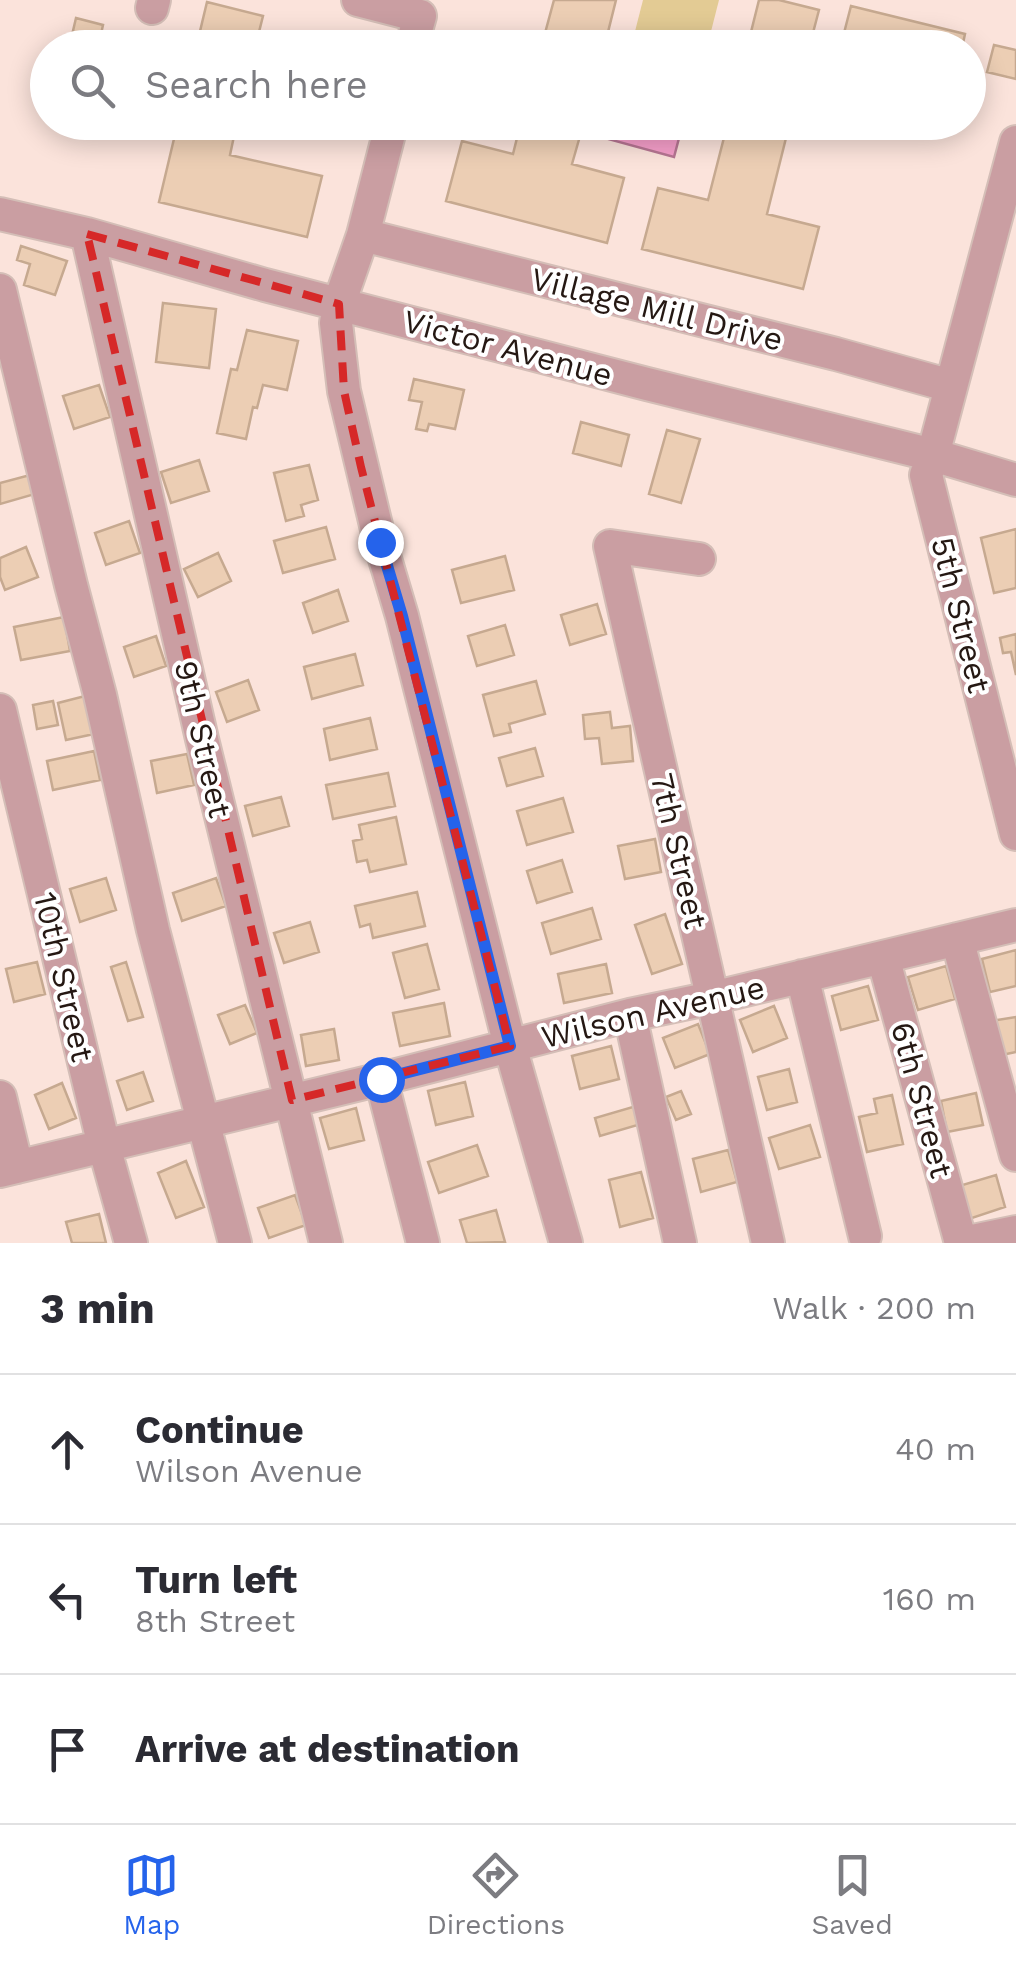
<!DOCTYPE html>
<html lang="en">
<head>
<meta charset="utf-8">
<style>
	:root { --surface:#fff; --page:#f2f2f3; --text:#2b2b33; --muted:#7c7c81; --line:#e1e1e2; --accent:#2563eb }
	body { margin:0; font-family:"Work Sans",sans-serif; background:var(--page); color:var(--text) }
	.stop { position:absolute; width:30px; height:30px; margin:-22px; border:8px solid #2563eb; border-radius:50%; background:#fff }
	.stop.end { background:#2563eb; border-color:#fff; box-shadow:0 2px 10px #0008 }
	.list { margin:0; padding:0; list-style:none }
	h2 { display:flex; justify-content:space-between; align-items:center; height:130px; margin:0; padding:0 40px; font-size:42px }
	h2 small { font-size:32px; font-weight:400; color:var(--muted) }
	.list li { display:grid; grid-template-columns:65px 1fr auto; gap:30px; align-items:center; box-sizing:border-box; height:150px; padding:0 40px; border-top:2px solid var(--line) }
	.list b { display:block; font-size:38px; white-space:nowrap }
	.list p { margin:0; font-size:32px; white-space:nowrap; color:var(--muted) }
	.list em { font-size:32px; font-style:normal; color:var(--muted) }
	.icon { flex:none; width:55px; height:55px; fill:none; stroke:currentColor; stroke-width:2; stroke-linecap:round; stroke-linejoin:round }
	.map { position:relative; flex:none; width:1016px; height:1243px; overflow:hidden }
	.search { position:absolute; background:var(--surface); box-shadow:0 5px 25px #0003; left:30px; right:30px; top:30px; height:110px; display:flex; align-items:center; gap:25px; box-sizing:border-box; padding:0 35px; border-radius:55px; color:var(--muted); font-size:38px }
	.sheet { height:580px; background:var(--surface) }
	nav { display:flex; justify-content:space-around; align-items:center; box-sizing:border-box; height:140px; border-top:2px solid var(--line); background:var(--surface); font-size:28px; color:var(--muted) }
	nav a { display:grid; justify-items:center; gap:5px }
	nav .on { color:var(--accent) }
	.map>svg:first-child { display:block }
	.green { fill:#e3cb94 }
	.water { fill:#f69fca; stroke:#b77693; stroke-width:2.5 }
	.building { fill:#ecceb4; stroke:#c6a990; stroke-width:2.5 }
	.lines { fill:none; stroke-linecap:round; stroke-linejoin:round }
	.minor-casing { stroke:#d4beb7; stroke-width:36 }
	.minor { stroke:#ca9ea2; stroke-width:32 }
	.route { stroke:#2563eb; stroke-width:12 }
	.marked { fill:none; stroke:#d62828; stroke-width:8; stroke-dasharray:20 12; stroke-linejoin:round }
	.labels { text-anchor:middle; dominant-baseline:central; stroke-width:8; stroke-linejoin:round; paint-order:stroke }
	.street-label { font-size:32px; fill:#251813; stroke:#fff }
</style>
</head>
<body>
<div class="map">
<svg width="1016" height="1243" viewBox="0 0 1016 1243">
	<rect width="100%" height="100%" fill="#fbe3db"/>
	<path class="green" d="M643,0H719L707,47H631Z"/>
	<path class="water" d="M613,123V122L683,123L674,157L608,139Z"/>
	<path class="building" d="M554,0H616L604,48H541Z
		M759,0H779L819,10L809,48H747Z
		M207,2L263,16L255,48H196Z
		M851,6L965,34L962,48H903L844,33Z
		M76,18L103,25L98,48H69Z
		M994,45L1016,50V79L987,72Z
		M178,122H237L230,155L322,176L307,237L159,202Z
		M521,122H584L572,164L624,178L607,243L446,201L462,141L513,154Z
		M728,122H790L767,214L819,227L803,289L642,249L658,188L708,200Z
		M21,246L67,261L55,295L24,285L30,264L17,260Z
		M163,303L216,309L209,368L156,362Z
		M247,330L298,341L287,390L263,385L257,408L253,407L246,439L217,433L231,369L237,370Z
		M414,379L464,390L455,429L429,424L427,431L416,429L422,402L409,400Z
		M99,385L110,417L74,429L63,396Z
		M581,422L629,435L621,466L573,453Z
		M667,430L700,439L681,503L649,494Z
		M199,460L209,491L171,503L161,472Z
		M309,465L318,500L301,505L304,516L286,521L274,473Z
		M30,475L35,494L0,504V483Z
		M129,521L140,553L106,565L95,533Z
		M326,527L335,559L283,573L274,541Z
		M1016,529V588L994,593L981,538Z
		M26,547L38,577L5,590L0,577V558Z
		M218,553L231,581L198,597L184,569Z
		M505,556L514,590L461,603L452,570Z
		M338,590L348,621L313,633L303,603Z
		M597,604L606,634L570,645L561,615Z
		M64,617L70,651L21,660L14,627Z
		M505,625L514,655L477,666L468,636Z
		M1016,634V675L1011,652L1003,653L1000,638Z
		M156,636L166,666L134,677L124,647Z
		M355,654L363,685L312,699L304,667Z
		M248,680L259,710L227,722L216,692Z
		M536,681L545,714L509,724L511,732L494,736L483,695Z
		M85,696L94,734L66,740L58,703Z
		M53,701L58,725L37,729L33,705Z
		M610,712L612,728L630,726L633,761L602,764L599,738L585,739L583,715Z
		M370,718L377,749L330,760L324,729Z
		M535,748L543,776L507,786L499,758Z
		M94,751L100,780L53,790L47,761Z
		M187,754L194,785L157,793L151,761Z
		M388,773L395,806L333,819L326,785Z
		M281,797L289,826L253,836L245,806Z
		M563,798L573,832L527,845L517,811Z
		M396,817L406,864L370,872L367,860L357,862L353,841L362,839L359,825Z
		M655,839L661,872L625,879L618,846Z
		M562,860L572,892L537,903L527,871Z
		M106,878L116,910L80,922L70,889Z
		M216,878L226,906L182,921L173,893Z
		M417,892L425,926L373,938L370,924L360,927L355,906Z
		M592,908L601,939L551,954L542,923Z
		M665,914L682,964L652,974L635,925Z
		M310,922L319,952L284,963L274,933Z
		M427,944L439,989L405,998L393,953Z
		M1016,950V986L990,992L982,959Z
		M37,962L45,994L14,1002L6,969Z
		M126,962L143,1017L128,1021L111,967Z
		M606,964L612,993L564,1003L558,974Z
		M946,966L955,999L918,1010L908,977Z
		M868,986L878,1020L841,1030L832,996Z
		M444,1003L450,1036L400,1046L393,1013Z
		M245,1005L257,1033L230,1044L218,1015Z
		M774,1006L787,1038L753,1052L740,1020Z
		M1016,1017V1052L997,1056L991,1021Z
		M698,1024L710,1054L675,1068L663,1038Z
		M334,1029L339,1060L306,1066L301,1035Z
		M611,1046L619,1079L580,1089L572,1056Z
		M789,1069L797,1102L767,1110L758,1077Z
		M143,1072L153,1101L127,1110L117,1081Z
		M465,1082L473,1116L436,1125L428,1091Z
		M62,1083L76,1118L49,1129L35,1095Z
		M681,1091L691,1114L676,1120L666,1097Z
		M976,1093L983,1125L947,1132L941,1101Z
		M892,1095L903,1144L867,1152L859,1117L877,1113L874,1099Z
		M643,1104L648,1122L600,1136L595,1118Z
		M356,1108L364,1140L329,1149L320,1118Z
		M810,1125L820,1157L779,1169L769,1138Z
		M477,1145L488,1176L439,1193L428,1162Z
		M728,1150L737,1182L701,1192L693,1159Z
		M186,1161L204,1207L176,1218L158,1173Z
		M641,1172L653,1218L620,1227L609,1180Z
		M996,1175L1005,1207L969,1219L959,1186Z
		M295,1195L306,1225L269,1238L258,1208Z
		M496,1210L505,1242L467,1243L460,1220Z
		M99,1214L106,1243H72L66,1222Z"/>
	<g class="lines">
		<defs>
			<path id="minor" d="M358,0L420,16L411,48
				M152,8L154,0
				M392,122L363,235L339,304L336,323L344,391L380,542L402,616L510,1046L566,1243
				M1016,142L933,455L926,475L1016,834
				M0,214L87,234L265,285L647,384L933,455L1016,480
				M87,234L202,739L326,1243
				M363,235L836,354L951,386
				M0,290L71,585L100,695L153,930L235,1243
				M699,559L610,546L768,1243
				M0,710L104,1146L131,1243
				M957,939L1016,1155
				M883,957L961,1243
				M802,976L865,1236
				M630,1015L680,1243
				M381,1079L423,1243
				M0,1097L17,1167
				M0,1171L381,1079L630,1015L712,998L1016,925
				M963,1243L1016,1232"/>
		</defs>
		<use href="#minor" class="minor-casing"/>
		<use href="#minor" class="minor"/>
	</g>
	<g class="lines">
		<path class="route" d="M380,542L402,616L510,1046L381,1079"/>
	</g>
	<path class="marked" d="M87,234L339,304L344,391L361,467L510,1046L292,1100Z"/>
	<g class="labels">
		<g class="street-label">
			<text transform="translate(657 309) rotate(14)">Village Mill Drive</text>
			<text transform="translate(508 348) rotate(15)">Victor Avenue</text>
			<text transform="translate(961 615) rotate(76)">5th Street</text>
			<text transform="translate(203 739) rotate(77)">9th Street</text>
			<text transform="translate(679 851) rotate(77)">7th Street</text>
			<text transform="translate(64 977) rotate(77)">10th Street</text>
			<text transform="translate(653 1012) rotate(-13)">Wilson Avenue</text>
			<text transform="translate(922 1100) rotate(75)">6th Street</text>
		</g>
	</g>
</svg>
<div class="stop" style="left:381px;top:1079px"></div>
<div class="stop end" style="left:380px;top:542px"></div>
<div class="search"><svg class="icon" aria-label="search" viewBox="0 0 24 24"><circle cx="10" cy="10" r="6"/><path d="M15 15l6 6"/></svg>Search here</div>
</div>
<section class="sheet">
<h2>3 min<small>Walk · 200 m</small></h2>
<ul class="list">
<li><svg class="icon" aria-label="ahead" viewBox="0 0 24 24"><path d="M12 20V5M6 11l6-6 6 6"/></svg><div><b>Continue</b><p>Wilson Avenue</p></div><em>40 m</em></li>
<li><svg class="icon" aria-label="left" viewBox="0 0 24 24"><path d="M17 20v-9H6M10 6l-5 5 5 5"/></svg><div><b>Turn left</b><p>8th Street</p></div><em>160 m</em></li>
<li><svg class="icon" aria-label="arrive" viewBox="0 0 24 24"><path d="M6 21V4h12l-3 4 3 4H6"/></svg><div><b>Arrive at destination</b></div></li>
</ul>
</section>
<nav>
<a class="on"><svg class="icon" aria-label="map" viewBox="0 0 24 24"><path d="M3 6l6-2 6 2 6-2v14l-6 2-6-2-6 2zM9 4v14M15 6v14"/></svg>Map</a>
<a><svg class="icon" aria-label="directions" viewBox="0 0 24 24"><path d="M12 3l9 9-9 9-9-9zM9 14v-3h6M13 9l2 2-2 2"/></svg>Directions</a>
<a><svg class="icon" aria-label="saved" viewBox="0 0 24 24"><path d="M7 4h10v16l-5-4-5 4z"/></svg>Saved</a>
</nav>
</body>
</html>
